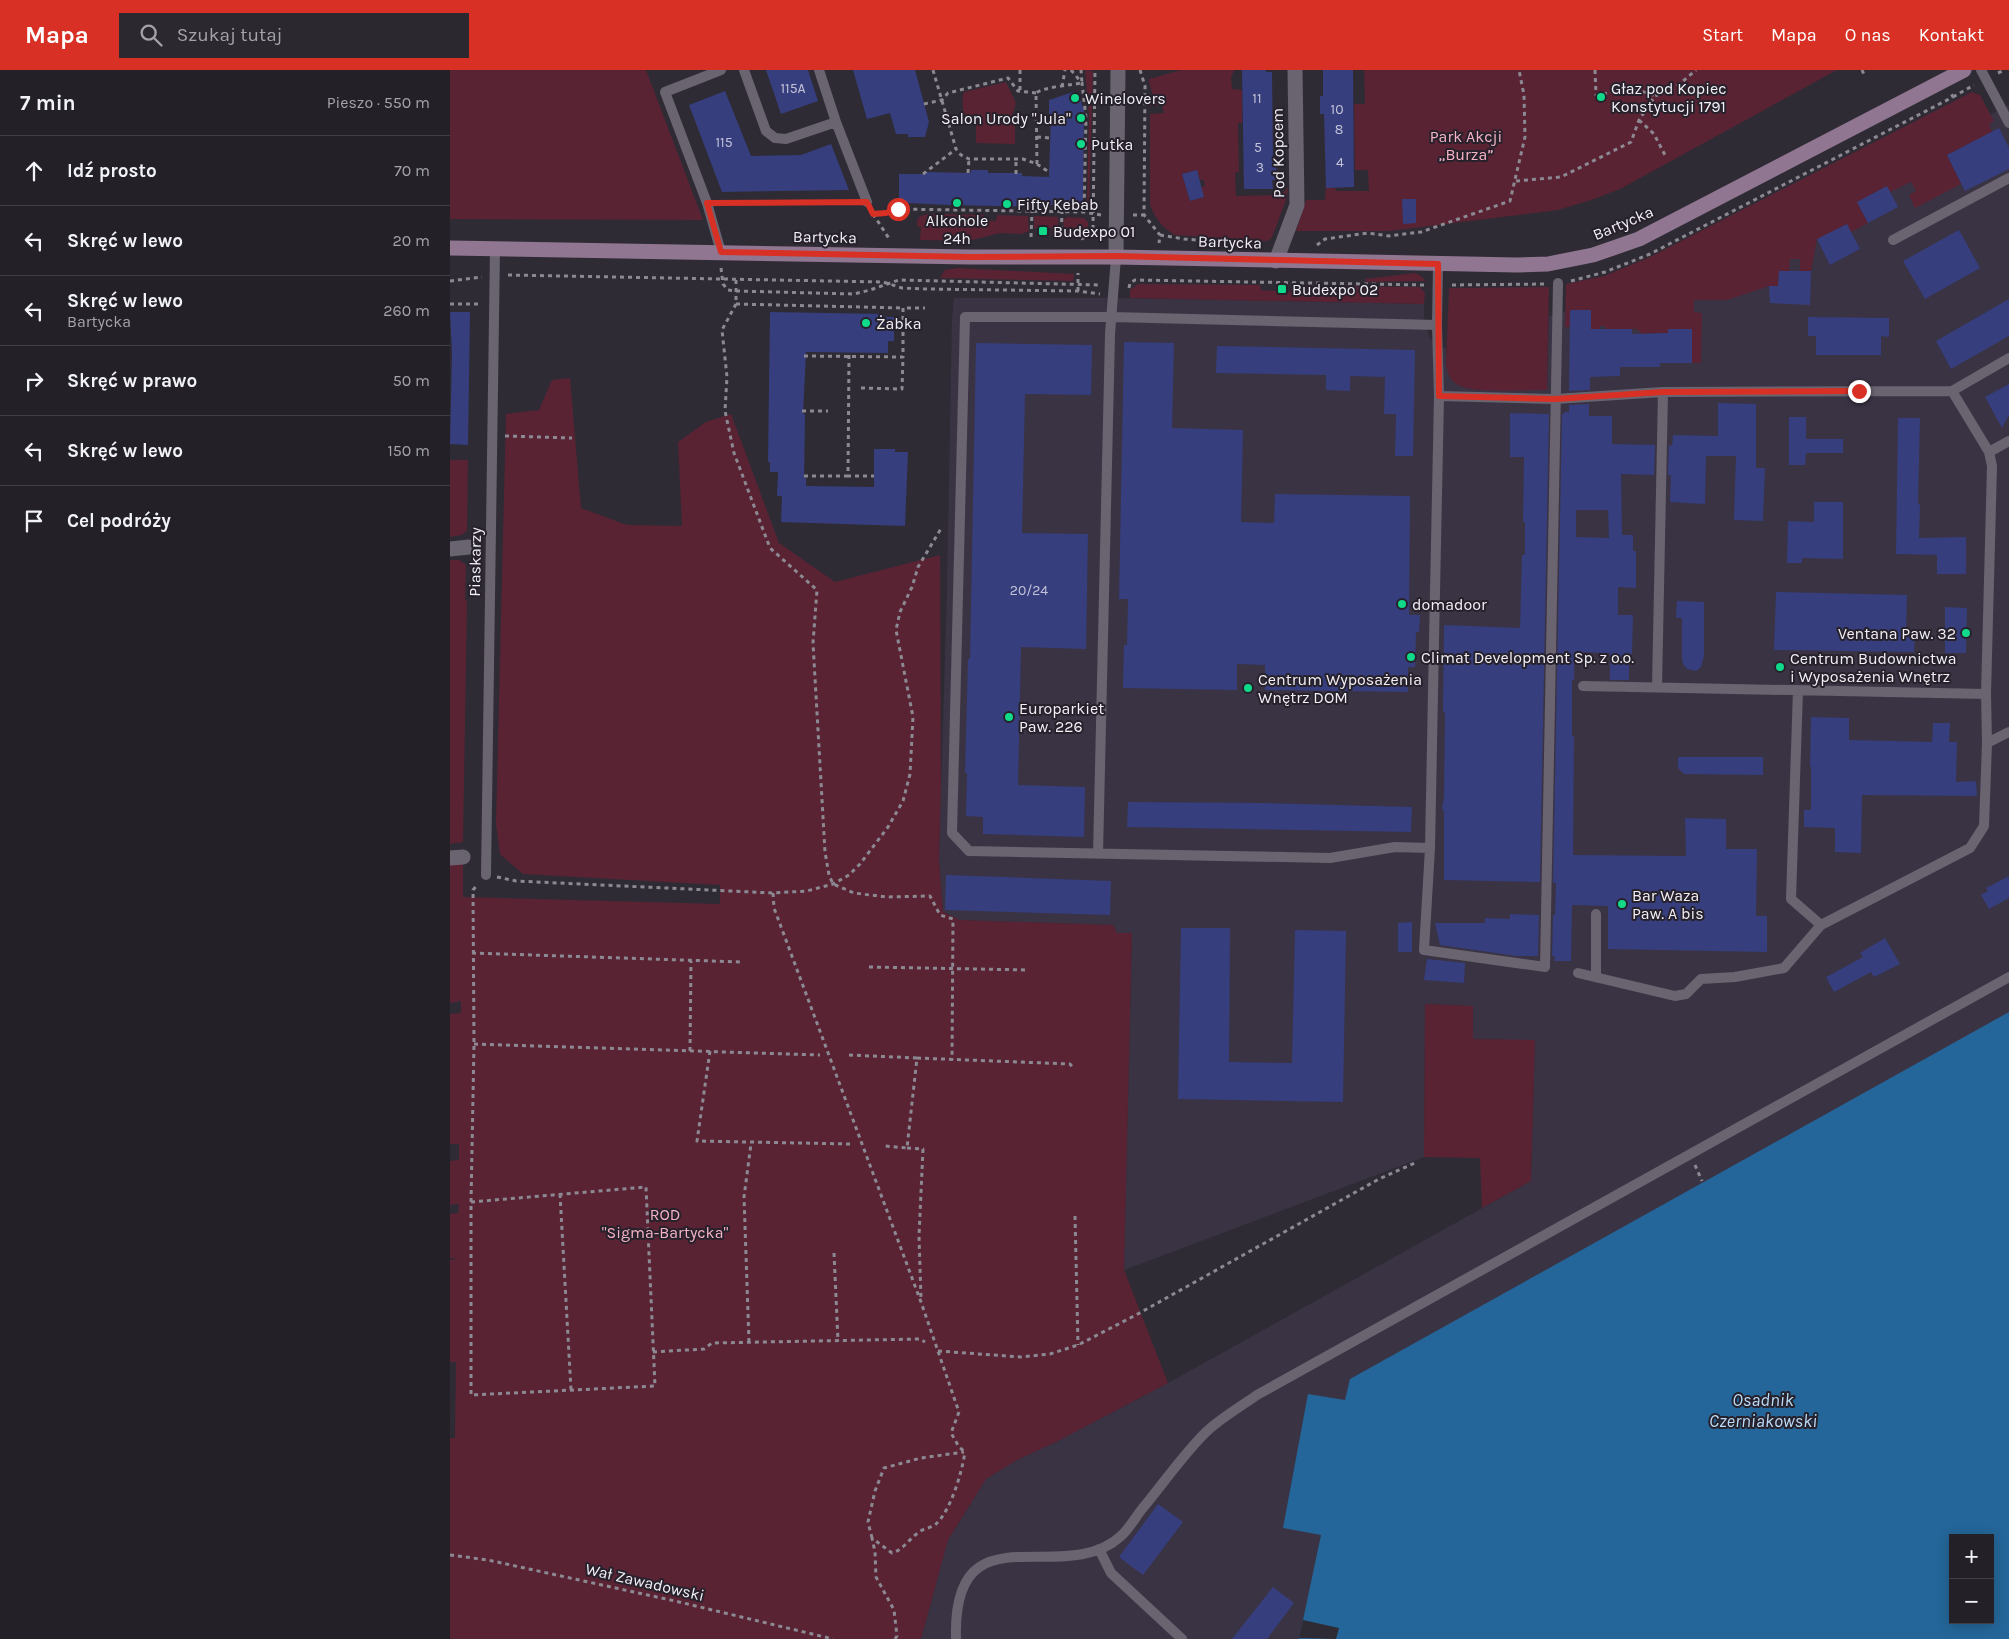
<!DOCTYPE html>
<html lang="pl">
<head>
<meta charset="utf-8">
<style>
	:root { --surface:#232028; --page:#2b2830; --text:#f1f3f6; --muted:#a3a3a8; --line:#403e45; --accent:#d93025 }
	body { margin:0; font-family:Karla,sans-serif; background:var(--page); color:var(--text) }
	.controls { position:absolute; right:15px; bottom:15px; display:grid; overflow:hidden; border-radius:0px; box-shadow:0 2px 12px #0003 }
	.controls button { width:45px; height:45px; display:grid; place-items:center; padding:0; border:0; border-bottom:1px solid var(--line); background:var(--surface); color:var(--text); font:25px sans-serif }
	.stop { position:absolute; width:15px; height:15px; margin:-11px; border:4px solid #d93025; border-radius:50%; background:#fff }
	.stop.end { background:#d93025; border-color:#fff; box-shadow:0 1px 5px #0008 }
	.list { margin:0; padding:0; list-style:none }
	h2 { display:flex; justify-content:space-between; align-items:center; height:65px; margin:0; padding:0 20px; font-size:21px }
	h2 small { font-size:16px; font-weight:400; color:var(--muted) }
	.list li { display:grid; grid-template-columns:32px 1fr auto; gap:15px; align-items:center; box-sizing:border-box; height:70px; padding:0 20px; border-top:1px solid var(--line) }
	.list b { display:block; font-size:19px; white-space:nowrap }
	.list p { margin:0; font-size:16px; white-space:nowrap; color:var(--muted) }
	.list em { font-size:16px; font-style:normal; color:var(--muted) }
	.icon { flex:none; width:28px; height:28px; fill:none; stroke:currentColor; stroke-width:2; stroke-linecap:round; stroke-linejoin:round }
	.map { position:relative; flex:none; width:1559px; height:1569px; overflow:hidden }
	header { display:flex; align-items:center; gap:30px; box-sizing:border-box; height:70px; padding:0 25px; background:var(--accent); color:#fff }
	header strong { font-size:24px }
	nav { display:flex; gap:28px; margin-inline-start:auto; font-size:18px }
	.search { width:350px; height:45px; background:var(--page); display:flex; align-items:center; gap:12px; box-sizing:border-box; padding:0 18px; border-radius:0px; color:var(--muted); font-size:19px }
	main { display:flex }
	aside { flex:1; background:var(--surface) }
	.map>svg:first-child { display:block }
	.built { fill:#3a3344; fill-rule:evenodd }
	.green { fill:#592334; fill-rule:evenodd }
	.water { fill:#246699; fill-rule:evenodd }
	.pier { fill:#2f2b35 }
	.building { fill:#363e7d; fill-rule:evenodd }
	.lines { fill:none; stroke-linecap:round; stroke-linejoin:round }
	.path { stroke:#8d8992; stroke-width:3; stroke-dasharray:4 4; stroke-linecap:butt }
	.lane { stroke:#696470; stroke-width:10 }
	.street { stroke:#696470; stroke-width:15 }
	.secondary { stroke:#907691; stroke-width:15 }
	.route { stroke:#d93025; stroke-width:6 }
	.poi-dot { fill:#10d98a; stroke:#26212b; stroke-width:2 }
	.labels { text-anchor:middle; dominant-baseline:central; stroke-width:4; stroke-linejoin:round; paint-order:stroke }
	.number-label { font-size:14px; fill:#c3c3d8 }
	.poi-label { font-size:16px; fill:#f2eff6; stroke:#26212b; text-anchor:start }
	.park-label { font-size:16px; fill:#f6b3c4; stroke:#26212b }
	.street-label { font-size:16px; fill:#f2eff6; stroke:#26212b }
	.water-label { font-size:18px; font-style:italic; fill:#bbdcf9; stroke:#26212b }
</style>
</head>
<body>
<header>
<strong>Mapa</strong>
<div class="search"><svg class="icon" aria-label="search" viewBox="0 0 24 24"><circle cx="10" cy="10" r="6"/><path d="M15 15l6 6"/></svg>Szukaj tutaj</div>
<nav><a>Start</a><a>Mapa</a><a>O nas</a><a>Kontakt</a></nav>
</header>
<main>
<aside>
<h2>7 min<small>Pieszo · 550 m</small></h2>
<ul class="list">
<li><svg class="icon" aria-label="ahead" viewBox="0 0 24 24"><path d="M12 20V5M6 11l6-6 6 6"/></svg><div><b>Idź prosto</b></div><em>70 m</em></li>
<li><svg class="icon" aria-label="left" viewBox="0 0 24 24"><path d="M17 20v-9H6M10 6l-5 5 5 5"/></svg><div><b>Skręć w lewo</b></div><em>20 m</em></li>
<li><svg class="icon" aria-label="left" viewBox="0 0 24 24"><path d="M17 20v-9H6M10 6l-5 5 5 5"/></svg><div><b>Skręć w lewo</b><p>Bartycka</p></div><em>260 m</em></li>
<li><svg class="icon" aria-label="right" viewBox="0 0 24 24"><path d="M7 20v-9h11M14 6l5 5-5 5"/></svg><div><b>Skręć w prawo</b></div><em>50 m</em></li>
<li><svg class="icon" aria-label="left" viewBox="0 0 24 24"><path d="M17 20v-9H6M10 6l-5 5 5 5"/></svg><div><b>Skręć w lewo</b></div><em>150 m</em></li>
<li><svg class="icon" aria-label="arrive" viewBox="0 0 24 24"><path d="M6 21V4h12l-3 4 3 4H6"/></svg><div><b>Cel podróży</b></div></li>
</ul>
</aside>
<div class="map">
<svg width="1559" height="1569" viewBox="0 0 1559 1569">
	<rect width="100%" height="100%" fill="#2f2b35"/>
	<path class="built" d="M1559,35V1569H471L498,1470L536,1409L567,1390L606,1372L718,1313L1081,1111L1085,971L1023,969V936L975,934L974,1087L674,1200L682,863H667L663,855L510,850L493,842L489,791L497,522L502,248L504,228H664L974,234V247L979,267L987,277L996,278V295L1008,315L1021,319L1097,320L1099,246L1120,240L1413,110ZM1503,1468H1540V1550H1503Z"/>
	<path class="green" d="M0,0H196L253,150L0,149Z
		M635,0L643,1L639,134L637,133L639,44Z
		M731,0H784L781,8L782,19L792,20V53H788L789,102L785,103L786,126L831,125L838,117L836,130L822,167L818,171L725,165C712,158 706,149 700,135V44L714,43L712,35L699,36V32L703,26L699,12V9ZM747,100L750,110H754L755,116L751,117L754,127L740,131L732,104Z
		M914,0H1387L1170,119L1141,130L1108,140L939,161H846L856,130H875L876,118H885L886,121H919L918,100H905L904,34H915Z
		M556,12L566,33L561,50L565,51V74L526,73V52H521C512,46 512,35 513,25L514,22Z
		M1522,22L1530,25L1544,51L1539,54L1542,62L1497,85L1511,114L1465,138L1459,125L1466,121L1461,112L1440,122L1437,116L1407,132L1418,153L1401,162L1397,154L1367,169L1361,201H1350V189H1340L1339,201H1329L1328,216H1319L1277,230H1244V242L1252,243L1251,293H1242V259H1218V263L1192,264L1187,259H1155V256H1150V306H1140L1141,240H1120V257H1115L1116,214L1154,206L1200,187Z
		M478,144L534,145V150L546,151L547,145L578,146L579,161L571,164L550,163L518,171L470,170L471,157L467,156V151L470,146Z
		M584,146L608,147L609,162L607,164H602V158H584Z
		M617,147L634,148L638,152V161L630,166L615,165L613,151Z
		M507,198L624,204L623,211L490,208L495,200Z
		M965,203L971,206L976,211L916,212L915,209Z
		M688,214L810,215L811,220L841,222L842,216L970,217L975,223L974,234L680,228V220Z
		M1099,217L1097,320C1078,320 1023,324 1008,315C1000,311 998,303 996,295L999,218Z
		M120,308L131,438L177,455L232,456L228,372L256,352L281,344L329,473L385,512L490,485L491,715L489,791L493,842L510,850L663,855L667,863H682L674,1200L718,1313L606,1372L567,1390L536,1409L498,1470L471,1569H0V1368H5L6,1292H0V1190L8,1189L0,1188V1144L8,1143L9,1134L0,1135V1091L9,1090V1074H0V944L11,943V931L0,933V794L13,793V827L270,834V815L73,804L50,784L46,754L56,344L89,340L102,310Z
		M0,390H18L17,461L11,465L0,467Z
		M0,490H9L16,495L15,530L17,531L13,772L0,774Z
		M975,934L1023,936V969L1085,970L1081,1111L1032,1138L1030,1088L974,1087Z"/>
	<path class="water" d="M1559,942V1569H849L871,1465L833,1458L858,1324L895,1330L900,1309ZM1503,1468H1540V1550H1503Z"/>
	<path class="pier" d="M853,1550L889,1558L886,1569L849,1568Z"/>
	<path class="building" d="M316,0H358L368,31L331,44Z
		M403,0H465L479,52L475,67H458V64H446L440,43L417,49Z
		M792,0H816V2H822L823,93H826L827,110H822L823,119H794Z
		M873,0H903L904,117L876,118L874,44H870V26H873Z
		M275,21L301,86L351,85L381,74L399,120L272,122L239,35Z
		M623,22L629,26L634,40L633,135H598V137L499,135L457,133L449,129V104H476V102L521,103V100H538V103H572V106L599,107L601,44H599V30Z
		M1549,58L1559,78V99L1515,121L1497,85Z
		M747,100L754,127L740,131L732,104Z
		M1437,116L1448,137L1418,153L1407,132Z
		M952,129H966V153L953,154Z
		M1397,154L1410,179L1380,195L1367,169Z
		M1509,160L1530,198L1475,229L1453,191Z
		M1329,201H1361L1360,235L1320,233L1319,216H1328Z
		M1559,229V266L1501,299L1486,271Z
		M1120,240H1141V259H1182V264L1218,263V259H1242V293H1210V297H1170V306L1140,307V320L1119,321Z
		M0,242H20L18,375L0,374L2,283Z
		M320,242L434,244V247H444V271H438V283L356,282L353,344H355L354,408H356V416L424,417V379H445V382H458L455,456L331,452L332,426H327L328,402H320V392H318Z
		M1358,247L1439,248V267L1431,266V285H1366V266H1358Z
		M674,272L724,273L722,358L793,360L791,452L824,453L825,424L960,426L959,545H970L969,562H966L965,597H958V622L815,620V595L787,594V620L673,618L674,575H677L678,529H669Z
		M526,273L642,275L641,325L575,324L572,463L638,464L636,579L571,577L568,715L635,717L634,767L533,764V747L516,746L517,703H515L518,589H520Z
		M767,276L965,280L963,386H945L946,344H934L935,307L900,306V321L876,320V305L766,303Z
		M1559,314V345L1552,358L1535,327Z
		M1268,333L1306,334V398H1315L1313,451L1284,450L1286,386H1256L1255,434L1220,432L1221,405H1218L1219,375L1222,376L1223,365L1268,366Z
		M1139,334V346H1162V374L1205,375L1204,405L1171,404L1172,465H1183V481H1186V518L1168,517V545H1183L1182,584H1179V610H1160V583L1124,582V610H1122V666H1124L1123,785L1236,786L1235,748L1276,749V779H1307L1306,846H1317V882L1158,879V836L1122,835L1121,891H1104L1105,886H1102L1103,845H1105L1106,813H1103L1112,344H1114V342H1119V335ZM1126,440H1158L1159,468L1126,467Z
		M1060,343L1099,344L1090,812L994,810V742L992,738L994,727L995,643L993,642L994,555L1070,558L1072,485H1075V452H1073L1074,387H1060Z
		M1339,347H1356V369H1393V383H1356L1355,395H1339Z
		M1448,348H1470L1468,434H1470L1469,468L1516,467V504H1487V485L1446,484Z
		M1364,432H1393V489L1352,488V493H1337L1338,451L1364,452Z
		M1326,522L1457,525L1456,563H1465L1464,582L1324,580Z
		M1227,531L1254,532V586L1251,597L1246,601L1237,599L1233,594L1232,588V548H1226Z
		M1495,537L1517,538L1516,583H1495Z
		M1361,647L1399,648V670L1482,672L1483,653H1500L1499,672H1507L1506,712L1526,711L1527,726L1412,725L1411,783L1385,782V758L1354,757V740H1361V696H1360Z
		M1228,687H1313V705L1234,704L1228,698Z
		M678,732L813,733L962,737L961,762L677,757Z
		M496,805L661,811L660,845L495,840Z
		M1559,806V828L1539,839L1531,825L1538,821L1536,818Z
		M1060,844L1089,845L1088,886H1066L990,875L985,853H1035V848L1060,849Z
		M962,852V882H948V853Z
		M731,858H780L779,992L842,993L845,860L896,861L893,1032L728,1029Z
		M1435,868L1450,894L1424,907L1421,902L1384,922L1376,907L1413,887L1410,883Z
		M977,889L1015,893L1014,913L974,910Z
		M708,1434L733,1452L693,1505L669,1487Z
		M823,1517L844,1533L817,1569H782Z"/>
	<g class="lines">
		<path class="path" d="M483,0L506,79L511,85L519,89H573L587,94L586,23C594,17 621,15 632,13L631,0
			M570,0V21
			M621,0L632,13L636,48L634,142
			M690,0L695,16L694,145L710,165L709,173
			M1145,0L1146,25C1167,22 1185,16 1205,26
			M1412,0L1415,7
			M1548,3L1555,0
			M612,17L615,0
			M1503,27L1524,15
			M474,34L492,30L498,23L558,8L568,21L586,23
			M1189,50L1204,64L1216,87
			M587,67L600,68
			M587,94L599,102
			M518,103L519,89
			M473,104L506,79
			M566,104V89
			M1066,111L1111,107L1181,72L1189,50L1205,26L1226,17L1246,0
			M270,133L404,132
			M423,144L440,170
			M424,144L436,143L448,139L634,142L651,145
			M683,145H694
			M710,165L734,169L759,171
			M581,167L582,141
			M611,168L612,142
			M631,169L638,166L643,157L645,0
			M867,175L875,169L918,163L939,166L971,162L1060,131L1075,67L1074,25L1069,0
			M271,198L273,214L278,220L286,221L404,224L420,220L449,210L650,215
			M58,205L433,212L452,218L476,219L628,221L650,224
			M286,210V234L453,238
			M0,211L32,207
			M1121,211L1155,202L1200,184L1503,27L1501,23
			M1002,215L1095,214
			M679,218L680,213L685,210L975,215
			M628,221V203
			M0,234H32
			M286,234L272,260L277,307L275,341L284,383L320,478L367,520L363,573L375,782L379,805L383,814L404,823L436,827L480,826L490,845L503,849L502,990
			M399,285L398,406H424
			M354,286L453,287V238H475
			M411,318L452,319L453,287
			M352,341H378
			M55,366L122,368
			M354,406H398
			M47,807L66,811L323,823L357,821L383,814L399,805L410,794L438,757L453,731L460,704L463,647L446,560L450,542L462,517L468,497L492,457
			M323,823L324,838L471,1232L509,1342L501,1363L509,1377L515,1382
			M22,883L292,892
			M419,897L579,900
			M24,974L370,985
			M240,981L241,891
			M260,981L247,1071L401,1074
			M399,985L467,988L457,1078L435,1076
			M467,988L620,994L624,999
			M457,1078L473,1079L469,1166L471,1228
			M1245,1095L1252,1111
			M110,1124L121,1320
			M21,1132L196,1117L205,1316L21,1325V1132L24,974L23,820L28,814
			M625,1146L628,1275
			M384,1183L388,1271
			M299,1272L294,1127L301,1074
			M488,1281L571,1287L600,1284L628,1275L686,1245L929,1109L967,1092
			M203,1282L254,1279L262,1273L470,1269L475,1272
			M422,1468L418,1452L425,1421L434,1398L471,1388L514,1382
			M0,1485L38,1490L225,1531L383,1569
			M445,1569L447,1566L444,1540L426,1507L425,1482L422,1468L442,1483C453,1480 459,1469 469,1462C474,1458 482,1458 486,1454C501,1440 512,1402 515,1382"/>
		<path class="lane" d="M271,0L215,22L257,133L271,182
			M294,0L316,61L325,68L336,69L386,52
			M369,0L386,52L417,132
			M1531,0L1559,53
			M1443,170L1559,108
			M987,255L988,194
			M1502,321L1559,288
			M989,326L1105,329L1213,322L1502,321L1539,382L1542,396L1536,624L1133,616
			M1539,382L1559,371
			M1207,617L1213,322
			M1348,620L1341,829L1371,855
			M1536,624L1537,673
			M980,778L945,777L880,788L519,781L502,763L515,247H662L987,255L989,326L984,571L980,778L974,880L1095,897L1108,213
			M648,784L660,264L666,187
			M36,805L45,179
			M1128,903L1225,926L1236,924L1251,909L1285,907L1334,898L1371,855L1520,778L1534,756L1537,673L1559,662
			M1146,907V844
			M649,1479L661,1503L732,1569
			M506,1569C502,1434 612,1520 671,1466C679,1459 685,1448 692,1439C713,1414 732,1386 755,1363C769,1349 790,1337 807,1325L1559,907"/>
		<path class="street" d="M666,187L668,0
			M826,191L847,135L845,0
			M0,479L19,477
			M0,788L13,787"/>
		<path class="secondary" d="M0,178L520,187H666L1067,195L1098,194L1143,185L1189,169L1514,0"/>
	</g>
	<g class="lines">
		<path class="route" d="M448,139L436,143L423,144L417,132L257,133L271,182L520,187L666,186L988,194L989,326L1105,329L1213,322L1409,321"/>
	</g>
	<g class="poi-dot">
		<circle cx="1151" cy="27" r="5"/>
		<circle cx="625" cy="28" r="5"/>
		<circle cx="631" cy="48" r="5"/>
		<circle cx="631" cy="74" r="5"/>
		<circle cx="507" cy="133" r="5"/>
		<circle cx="557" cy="134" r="5"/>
		<rect x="588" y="156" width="10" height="10" rx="2.5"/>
		<rect x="827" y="214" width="10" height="10" rx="2.5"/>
		<circle cx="416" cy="253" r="5"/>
		<circle cx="952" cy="534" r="5"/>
		<circle cx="1516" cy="563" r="5"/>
		<circle cx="961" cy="587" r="5"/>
		<circle cx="1330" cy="597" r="5"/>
		<circle cx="798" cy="618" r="5"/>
		<circle cx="559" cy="647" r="5"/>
		<circle cx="1172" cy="834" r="5"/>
	</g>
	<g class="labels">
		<g class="number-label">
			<text x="343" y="18">115A</text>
			<text x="807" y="28">11</text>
			<text x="887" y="39">10</text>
			<text x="889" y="59">8</text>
			<text x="274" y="72">115</text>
			<text x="808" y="77">5</text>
			<text x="890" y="92">4</text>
			<text x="810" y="97">3</text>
			<text x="579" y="520">20/24</text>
		</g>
		<g class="poi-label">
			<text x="1161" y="18">Głaz pod Kopiec<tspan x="1161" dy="18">Konstytucji 1791</tspan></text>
			<text x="635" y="28">Winelovers</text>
			<text x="621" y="48" text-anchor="end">Salon Urody "Jula"</text>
			<text x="641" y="74">Putka</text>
			<text x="567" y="134">Fifty Kebab</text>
			<text x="507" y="150" text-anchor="middle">Alkohole<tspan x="507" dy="18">24h</tspan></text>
			<text x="603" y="161">Budexpo 01</text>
			<text x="842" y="219">Budexpo 02</text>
			<text x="426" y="253">Żabka</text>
			<text x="962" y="534">domadoor</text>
			<text x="1506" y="563" text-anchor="end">Ventana Paw. 32</text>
			<text x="971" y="587">Climat Development Sp. z o.o.</text>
			<text x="1340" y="588">Centrum Budownictwa<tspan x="1340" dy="18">i Wyposażenia Wnętrz</tspan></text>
			<text x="808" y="609">Centrum Wyposażenia<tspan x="808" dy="18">Wnętrz DOM</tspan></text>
			<text x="569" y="638">Europarkiet<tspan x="569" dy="18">Paw. 226</tspan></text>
			<text x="1182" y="825">Bar Waza<tspan x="1182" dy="18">Paw. A bis</tspan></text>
		</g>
		<g class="park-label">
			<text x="1016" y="66">Park Akcji<tspan x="1016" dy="18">„Burza”</tspan></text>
			<text x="215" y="1144">ROD<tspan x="215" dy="18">"Sigma-Bartycka"</tspan></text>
		</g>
		<g class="street-label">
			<text transform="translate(828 83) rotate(-91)">Pod Kopcem</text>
			<text transform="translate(1173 153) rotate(-23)">Bartycka</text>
			<text transform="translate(375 167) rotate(1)">Bartycka</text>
			<text transform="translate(780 172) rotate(2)">Bartycka</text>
			<text transform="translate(25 492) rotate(-89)">Piaskarzy</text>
			<text transform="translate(195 1512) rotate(13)">Wał Zawadowski</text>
		</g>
		<g class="water-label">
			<text x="1313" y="1330">Osadnik<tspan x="1313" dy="21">Czerniakowski</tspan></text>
		</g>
	</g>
</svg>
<div class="controls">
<button>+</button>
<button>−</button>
</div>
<div class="stop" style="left:448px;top:139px"></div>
<div class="stop end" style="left:1409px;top:321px"></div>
</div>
</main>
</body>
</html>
